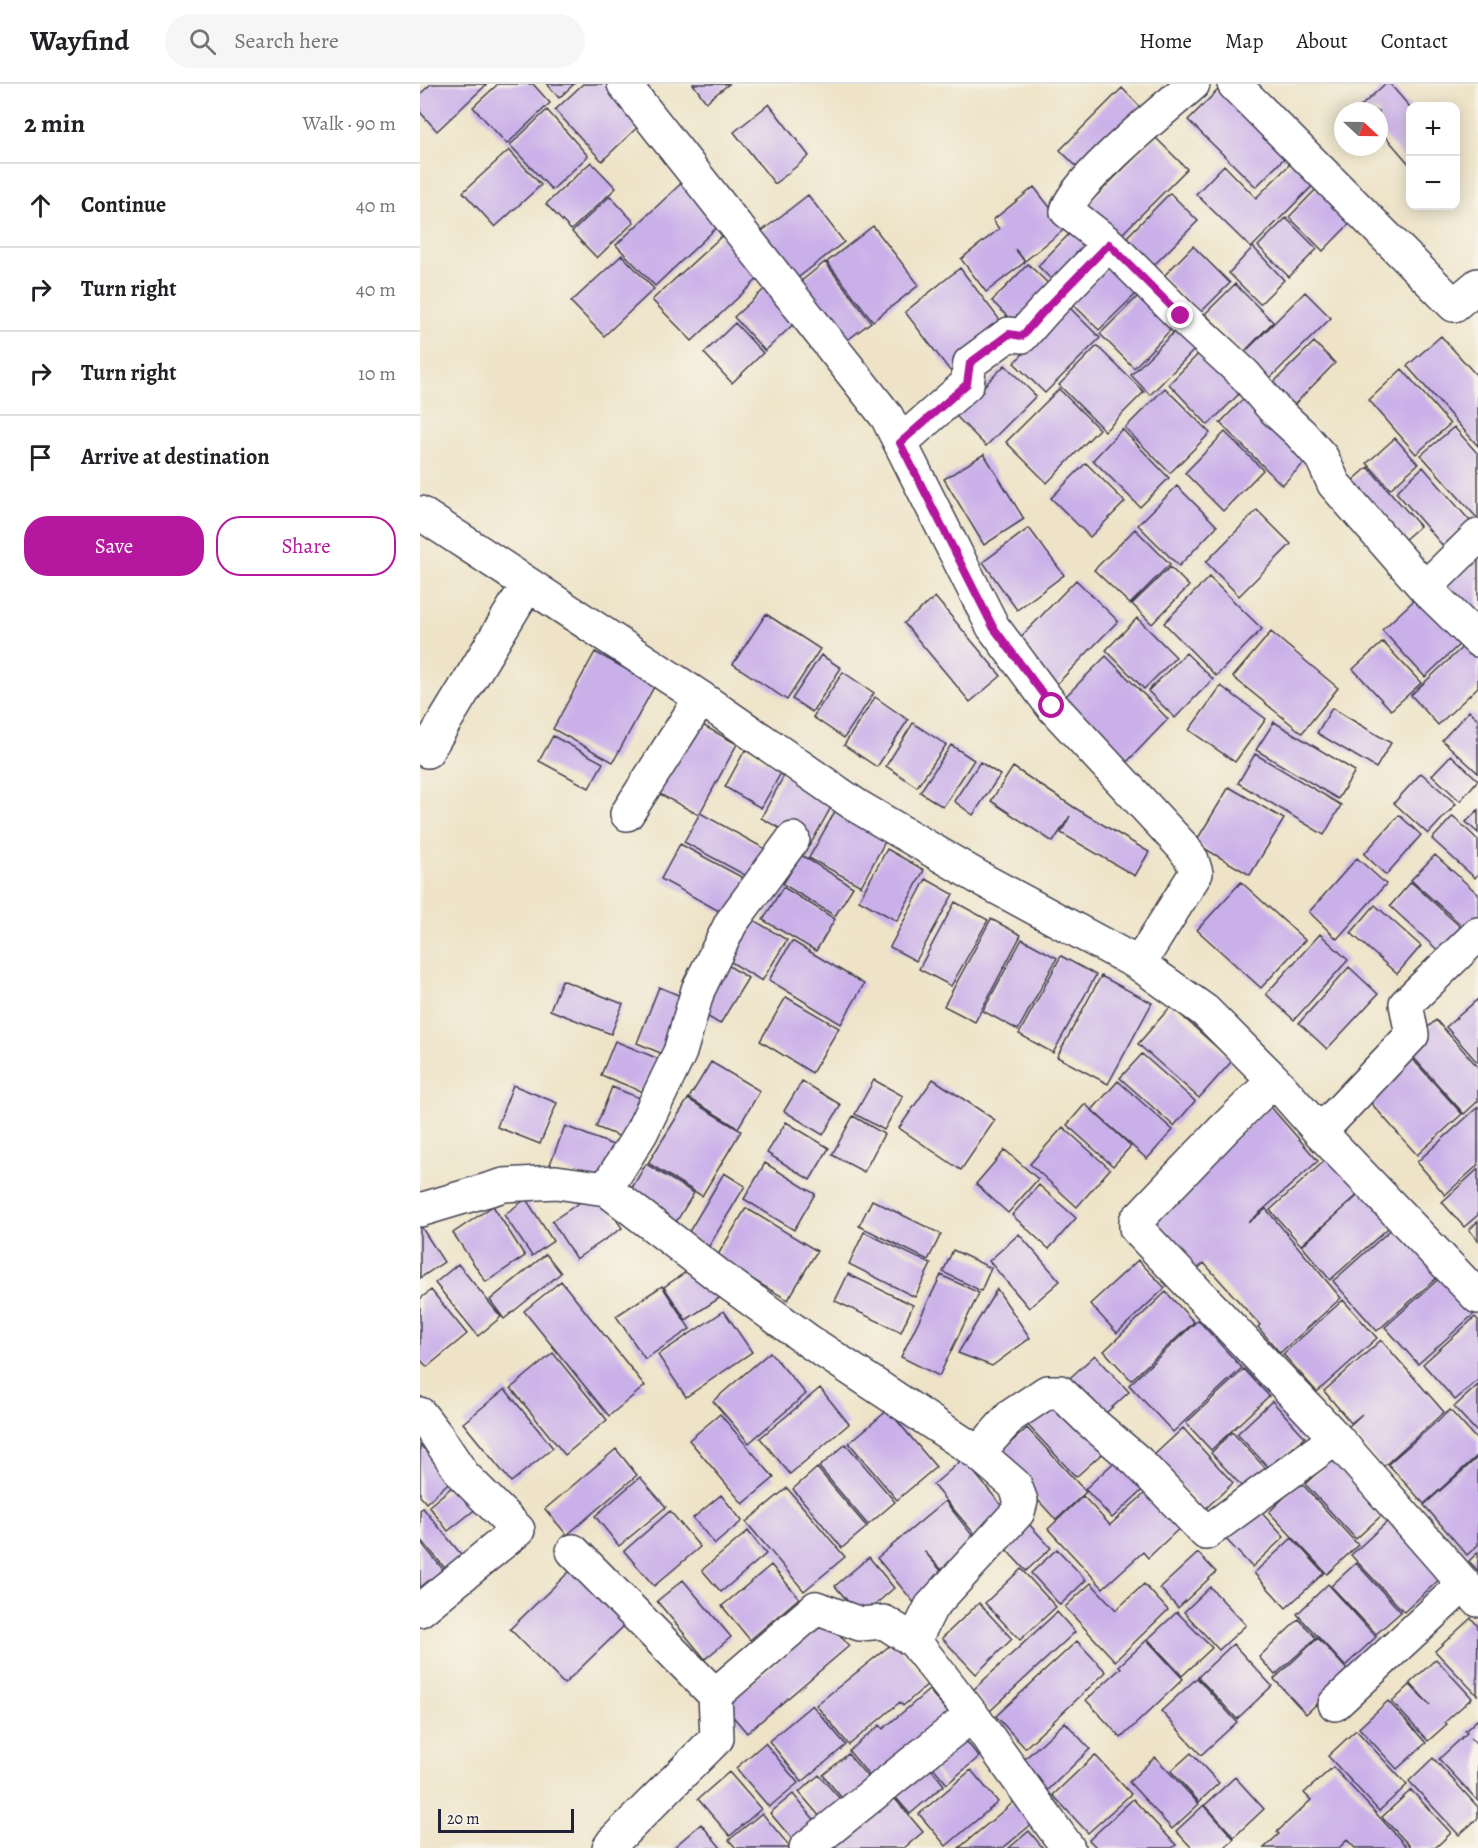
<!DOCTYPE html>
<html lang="en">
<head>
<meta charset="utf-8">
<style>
	:root { --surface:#fff; --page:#f6f6f6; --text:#202124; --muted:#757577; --line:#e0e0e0; --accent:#b5179e }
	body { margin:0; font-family:Alegreya,serif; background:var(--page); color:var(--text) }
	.controls { position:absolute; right:18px; top:18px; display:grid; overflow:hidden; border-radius:12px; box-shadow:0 3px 15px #0003 }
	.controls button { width:54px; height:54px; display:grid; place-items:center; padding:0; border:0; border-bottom:2px solid var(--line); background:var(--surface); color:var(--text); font:30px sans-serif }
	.compass { position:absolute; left:914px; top:18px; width:54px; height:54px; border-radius:50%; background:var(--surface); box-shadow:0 3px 15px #0003; rotate:112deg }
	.scale { position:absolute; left:18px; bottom:15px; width:136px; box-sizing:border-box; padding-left:6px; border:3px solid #22223b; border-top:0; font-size:16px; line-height:21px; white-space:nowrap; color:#22223b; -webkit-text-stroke:4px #f7f3e8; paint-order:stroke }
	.stop { position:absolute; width:18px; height:18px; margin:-14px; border:4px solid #b5179e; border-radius:50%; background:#fff }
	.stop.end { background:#b5179e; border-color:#fff; box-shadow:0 2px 6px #0008 }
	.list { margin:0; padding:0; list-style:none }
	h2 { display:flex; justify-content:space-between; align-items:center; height:78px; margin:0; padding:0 24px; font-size:26px }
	h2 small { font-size:20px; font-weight:400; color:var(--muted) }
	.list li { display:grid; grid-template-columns:39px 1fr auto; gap:18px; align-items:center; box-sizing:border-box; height:84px; padding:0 24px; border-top:2px solid var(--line) }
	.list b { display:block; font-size:22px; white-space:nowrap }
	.list em { font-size:20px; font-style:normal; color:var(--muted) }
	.actions { display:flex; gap:12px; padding:18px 24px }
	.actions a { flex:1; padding:14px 0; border:2px solid var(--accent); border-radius:24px; text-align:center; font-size:21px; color:var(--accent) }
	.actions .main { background:var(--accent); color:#fff }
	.icon { flex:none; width:33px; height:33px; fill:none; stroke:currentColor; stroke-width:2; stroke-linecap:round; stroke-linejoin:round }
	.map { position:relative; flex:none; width:1058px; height:1764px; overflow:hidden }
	header { display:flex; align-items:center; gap:36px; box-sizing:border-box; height:84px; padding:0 30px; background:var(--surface); border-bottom:2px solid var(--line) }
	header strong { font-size:28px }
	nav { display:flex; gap:33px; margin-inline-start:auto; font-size:21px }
	.search { width:420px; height:54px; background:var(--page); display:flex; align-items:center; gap:15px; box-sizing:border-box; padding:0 21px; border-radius:33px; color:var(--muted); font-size:22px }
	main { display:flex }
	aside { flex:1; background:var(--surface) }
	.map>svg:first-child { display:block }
	.building { fill:#cab0e9 }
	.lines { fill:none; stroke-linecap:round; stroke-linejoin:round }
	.minor-casing { stroke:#413f50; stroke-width:36 }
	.minor { stroke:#fff; stroke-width:33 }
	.route { stroke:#b5179e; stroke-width:8 }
</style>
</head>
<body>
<header>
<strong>Wayfind</strong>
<div class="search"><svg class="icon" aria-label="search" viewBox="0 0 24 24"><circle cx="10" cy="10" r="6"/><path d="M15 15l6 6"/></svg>Search here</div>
<nav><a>Home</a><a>Map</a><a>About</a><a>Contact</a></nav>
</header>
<main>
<aside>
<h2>2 min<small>Walk · 90 m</small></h2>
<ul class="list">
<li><svg class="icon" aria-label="ahead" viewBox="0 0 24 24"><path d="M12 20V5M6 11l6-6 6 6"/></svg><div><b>Continue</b></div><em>40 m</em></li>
<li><svg class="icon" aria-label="right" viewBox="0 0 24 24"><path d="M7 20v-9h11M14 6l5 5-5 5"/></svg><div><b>Turn right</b></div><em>40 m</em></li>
<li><svg class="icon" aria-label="right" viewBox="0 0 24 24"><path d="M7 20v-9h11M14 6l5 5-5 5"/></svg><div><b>Turn right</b></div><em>10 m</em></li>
<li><svg class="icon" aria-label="arrive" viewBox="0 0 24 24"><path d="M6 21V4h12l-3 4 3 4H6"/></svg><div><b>Arrive at destination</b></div></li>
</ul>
<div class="actions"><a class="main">Save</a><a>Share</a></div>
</aside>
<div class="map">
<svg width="1058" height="1764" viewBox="0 0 1058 1764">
	<rect width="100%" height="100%" fill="#f7f3e8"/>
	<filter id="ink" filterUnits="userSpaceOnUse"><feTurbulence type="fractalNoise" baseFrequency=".0167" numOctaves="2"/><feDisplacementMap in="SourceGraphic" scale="12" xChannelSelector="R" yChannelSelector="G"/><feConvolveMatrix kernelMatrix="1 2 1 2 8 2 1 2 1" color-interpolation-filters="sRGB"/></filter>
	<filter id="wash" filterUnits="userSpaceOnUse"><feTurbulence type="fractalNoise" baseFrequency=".008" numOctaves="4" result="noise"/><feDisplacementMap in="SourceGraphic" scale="24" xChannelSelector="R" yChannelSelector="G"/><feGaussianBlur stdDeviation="1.35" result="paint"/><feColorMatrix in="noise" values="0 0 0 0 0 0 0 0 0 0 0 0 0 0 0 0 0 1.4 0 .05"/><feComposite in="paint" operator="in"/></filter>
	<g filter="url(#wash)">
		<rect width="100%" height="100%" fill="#eee3c7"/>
		<g id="blocks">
			<path class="building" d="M11,0H67L17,47L0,28V10Z
				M78,0H113L130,19L87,60L53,23Z
				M127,0H154L139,14Z
				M163,0H193L226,35L182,77L135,26Z
				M273,0H309L286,18Z
				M804,0L874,64L836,103L768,36Z
				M965,0H970L990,23V81L959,45V27H944L940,23Z
				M702,4L728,31L667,93L640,66Z
				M349,20L389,72L355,100L314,48Z
				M127,26L168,72L132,106L90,61Z
				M735,53L767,85L693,159L661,127Z
				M89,66L121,101L75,143L43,108Z
				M880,70L902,92L831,164L776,110L804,81L836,114Z
				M171,78L196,104L151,146L126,120Z
				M270,91L309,132L235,202L196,161Z
				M903,98L938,131L903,167L869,133Z
				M614,103L646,144L605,177L595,165L605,178L566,208L541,175L579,145L573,136Z
				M750,109L778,137L726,189L698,162Z
				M388,111L424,158L375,196L338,150Z
				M190,112L214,138L177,174L152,148Z
				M866,134L897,165L869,193L838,162Z
				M453,142L499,201L453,237L407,178Z
				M652,147L676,171L642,206L618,182Z
				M304,150L342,191L272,257L232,216Z
				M773,162L810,199L780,229L743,193Z
				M833,163L864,196L840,220L809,189Z
				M202,171L234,205L184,252L151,218Z
				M405,178L451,238L421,261L375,202Z
				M694,178L721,205L679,246L652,219Z
				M608,180L638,209L601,246L572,217Z
				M540,184L586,244L531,288L485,228Z
				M351,199L382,232L345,267L314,233Z
				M815,200L853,238L824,268L785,230Z
				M726,204L759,237L714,284L680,250Z
				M885,208L911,234L845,299L820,273Z
				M649,223L680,254L625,309L594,279Z
				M764,238L783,257L730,311L711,291Z
				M315,239L343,269L312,299L284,269Z
				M1021,252L1058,293V362L987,282Z
				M894,258L915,279L871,324L849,303Z
				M788,260L829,300L788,341L749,300Z
				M677,262L724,308L685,347L639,301Z
				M585,281L616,312L566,362L535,331Z
				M982,285L1030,340L996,370L949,316Z
				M745,304L790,349L750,389L705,344Z
				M639,305L679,345L627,399L586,358Z
				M832,306L895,368L862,401L800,339Z
				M1034,343L1058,370V433L1057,434L1001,371Z
				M702,345L749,394L720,423L673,376Z
				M805,348L843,386L803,427L765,389Z
				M975,354L998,380L970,405L947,379Z
				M564,370L604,435L564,461L524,395Z
				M666,379L705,418L670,453L631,414Z
				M948,383L1000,442L974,465L922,406Z
				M1003,383L1050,437L1023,462L976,408Z
				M757,402L797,442L759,482L718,441Z
				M837,426L871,460L819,512L786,478Z
				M609,444L644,491L597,526L563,478Z
				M715,445L750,480L710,520L674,486Z
				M1058,469V539L1019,504Z
				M750,483L769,502L732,540L712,520Z
				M789,493L842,545L796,592L744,539Z
				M656,496L698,537L634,603L592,562Z
				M1002,509L1045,555L1005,593L962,546Z
				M515,513L581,592L550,618L484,539Z
				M346,530L400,565L367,616L313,580Z
				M717,534L756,573L724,605L686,566Z
				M851,548L918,604L882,649L813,593Z
				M1049,557L1058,566V603L1018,641L991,611Z
				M963,558L1001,599L971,626L933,585Z
				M175,568L235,601L193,678L133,645Z
				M766,569L793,595L755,634L728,607Z
				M401,571L421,584L392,628L372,615Z
				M686,572L748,635L706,679L642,616Z
				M423,588L454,609L424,654L393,633Z
				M801,602L846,635L815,678L769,646Z
				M455,613L488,636L457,683L424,661Z
				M912,624L971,659L956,684L897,649Z
				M1049,627L1058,635V689L1022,656Z
				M275,637L317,660L280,729L349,767L334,796L264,758L279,731L236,708Z
				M854,638L935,687L918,715L836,666Z
				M493,639L526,661L497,703L466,682Z
				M133,652L183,679L169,704L119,677Z
				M531,661L554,676L523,723L500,708Z
				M325,666L362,687L341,724L305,703Z
				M835,670L921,721L904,751L818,699Z
				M1031,671L1058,696L1040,717L1012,691Z
				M560,678L580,691L553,731L534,717Z
				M593,683L655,724L729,768L715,792L641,749L650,732L633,758L571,717Z
				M366,688L415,716L390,761L341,734Z
				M1001,689L1036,720L1008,750L974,719Z
				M809,703L864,735L830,791L775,759Z
				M417,724L468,752L441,802L389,774Z
				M1058,726V749L1046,738Z
				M979,731L1001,751L966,791L944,770Z
				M1033,732L1058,756V790L1055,794L1012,755Z
				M260,760L327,796L308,832L241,795Z
				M467,765L504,786L477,837L439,816Z
				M381,771L433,803L415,832L363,800Z
				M1015,771L1058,810V833L1047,846L991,796Z
				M937,774L966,800L917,855L889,828Z
				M506,795L533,810L496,877L470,863Z
				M821,798L885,856L841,904L777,846Z
				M991,798L1046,848L1024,872L970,822Z
				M363,803L415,835L396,867L343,836Z
				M535,818L568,836L531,902L499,885Z
				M955,821L1001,862L977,890L931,849Z
				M330,834L367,856L342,897L306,875Z
				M571,835L601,851L555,938L524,922Z
				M900,850L928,876L874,936L846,910Z
				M602,855L637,874L598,946L563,927Z
				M372,857L444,900L421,940L349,896Z
				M641,872L676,891L633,969L599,950Z
				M303,878L328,894L300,940L275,925Z
				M929,883L958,910L907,965L879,939Z
				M681,892L732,919L688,1000L637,973Z
				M142,896L203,920L191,950L130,926Z
				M239,903L268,915L245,971L217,959Z
				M366,913L419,944L392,989L340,957Z
				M1058,915V977L1057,978L1026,943Z
				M751,922L812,977L779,1014L718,960Z
				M1016,936L1058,983V1017L1044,1030L985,964Z
				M195,957L246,978L233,1012L181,991Z
				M722,970L775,1017L754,1042L700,994Z
				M988,970L1042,1030L997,1071L943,1010Z
				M291,978L340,1007L318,1044L269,1014Z
				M513,995L575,1036L541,1086L479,1044Z
				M454,996L483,1012L464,1046L435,1030Z
				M382,997L421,1021L403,1051L364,1027Z
				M698,997L753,1046L727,1075L672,1026Z
				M93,1001L137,1019L120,1060L77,1043Z
				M192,1003L227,1017L211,1057L176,1043Z
				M268,1015L321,1047L282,1112L228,1079Z
				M665,1020L711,1062L693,1082L647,1041Z
				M850,1022L898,1077L828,1139L846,1125L921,1214L860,1269L838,1243L840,1241L784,1179L773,1189L725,1135Z
				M1058,1023V1081L1025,1111L997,1078Z
				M433,1032L464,1050L444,1088L412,1071Z
				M366,1038L409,1064L390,1096L347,1069Z
				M145,1042L198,1063L183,1101L130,1080Z
				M643,1043L690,1085L657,1123L610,1080Z
				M585,1066L618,1095L588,1129L556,1100Z
				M910,1072L941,1108L881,1161L850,1126Z
				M345,1079L395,1110L374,1146L324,1115Z
				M226,1080L274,1109L253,1143L206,1114Z
				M1058,1085V1131L1044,1143L1022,1118Z
				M304,1089L325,1102L288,1164L267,1151Z
				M619,1101L656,1134L629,1165L592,1131Z
				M945,1105L975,1138L910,1196L882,1162Z
				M177,1107L202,1144L156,1175L132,1137Z
				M106,1115L133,1157L112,1172L84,1131Z
				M452,1116L521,1150L508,1176L439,1142Z
				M73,1122L105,1172L66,1198L33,1149Z
				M326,1124L397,1167L368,1216L296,1174Z
				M1058,1137V1156L1049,1146Z
				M0,1141L24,1178L0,1194Z
				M976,1141L1020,1191L957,1247L913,1197Z
				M444,1148L511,1180L495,1213L429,1180Z
				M599,1150L640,1197L609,1224L569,1177Z
				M533,1166L571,1184L561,1207L523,1188Z
				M126,1170L141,1189L84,1235L70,1216Z
				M718,1176L745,1204L697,1249L670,1220Z
				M279,1179L301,1213L266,1236L244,1203Z
				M38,1180L81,1233L58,1252L15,1199Z
				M428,1190L493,1221L481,1248L415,1217Z
				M521,1191L559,1209L519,1292L481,1273Z
				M1022,1192L1054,1230L998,1280L965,1243Z
				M141,1197L225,1302L189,1332L104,1227Z
				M242,1202L270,1245L225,1275L196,1232Z
				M577,1205L610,1254L572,1282L538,1269Z
				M11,1206L47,1250L7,1283L0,1275V1215Z
				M746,1208L774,1238L711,1296L684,1267Z
				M923,1216L957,1254L897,1308L863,1270Z
				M304,1227L332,1268L266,1313L238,1271Z
				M1055,1233L1058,1236V1296L1035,1316L1003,1280Z
				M778,1236L822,1284L753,1348L709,1301Z
				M961,1256L1024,1328L963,1383L928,1343L942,1330L931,1339L904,1307Z
				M350,1268L386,1310L329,1359L293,1317Z
				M133,1269L187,1336L145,1371L91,1304Z
				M675,1271L709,1308L675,1339L641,1302Z
				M824,1285L849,1312L791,1366L766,1339Z
				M1058,1301V1349L1034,1323Z
				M400,1304L429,1340L370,1390L340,1354Z
				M85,1305L133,1364L91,1398L43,1339Z
				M637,1309L687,1365L656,1393L605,1338Z
				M852,1317L885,1353L850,1385L817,1350Z
				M468,1326L516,1383L477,1416L429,1359Z
				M1030,1326L1058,1357V1371L1004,1420L968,1380Z
				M300,1330L354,1394L323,1420L269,1356Z
				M607,1344L666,1408L636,1436L577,1371Z
				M763,1344L813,1399L784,1426L733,1372Z
				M812,1348L849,1388L827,1408L791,1369Z
				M426,1360L475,1418L448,1441L399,1383Z
				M0,1361L34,1394L6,1419L0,1412Z
				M196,1365L217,1391L147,1451L125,1425Z
				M702,1371L729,1400L692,1434L665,1405Z
				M1058,1373V1461L1047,1471L1004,1421Z
				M543,1375L587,1428L557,1453L513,1401Z
				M912,1375L963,1430L936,1455L885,1400Z
				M397,1384L447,1443L422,1464L373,1405Z
				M220,1393L246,1423L199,1462L175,1432Z
				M880,1398L938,1461L907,1490L849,1428Z
				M37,1399L62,1420L28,1447L9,1422Z
				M734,1401L767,1437L728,1474L723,1468L683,1504L628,1445L663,1412L690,1441Z
				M367,1404L425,1473L384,1507L326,1438Z
				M301,1411L322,1437L295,1460L273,1434Z
				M525,1417L556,1456L522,1486L504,1467L528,1495L496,1521L457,1474Z
				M3,1424L49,1480L33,1494L0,1454V1426Z
				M837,1424L864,1453L832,1483L805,1454Z
				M250,1427L280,1463L234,1502L204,1467Z
				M969,1436L1022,1493L984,1528L931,1471Z
				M607,1438L631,1464L606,1487L582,1461Z
				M328,1447L346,1470L301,1508L282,1486Z
				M872,1454L904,1489L866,1524L834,1489Z
				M0,1457L30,1494L0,1514Z
				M637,1465L666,1496L640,1521L611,1489Z
				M1058,1468V1487L1049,1477Z
				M778,1469L796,1488L758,1524L740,1504Z
				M449,1473L474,1504L441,1533L415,1502Z
				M936,1479L981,1528L956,1550L911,1502Z
				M351,1481L379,1514L330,1556L302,1522Z
				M152,1485L206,1540L144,1600L90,1545Z
				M601,1485L636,1523L600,1556L565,1519Z
				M263,1496L311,1553L285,1575L237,1517Z
				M671,1499L696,1526L724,1500L748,1526L695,1577L645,1523Z
				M908,1500L956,1553L925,1582L877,1530Z
				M790,1503L826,1541L799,1566L764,1528Z
				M559,1519L592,1555L556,1590L522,1554Z
				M637,1528L655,1548L570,1627L552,1607Z
				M757,1528L792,1564L762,1592L728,1555Z
				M1051,1534L1058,1542L1057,1611L1015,1567Z
				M879,1535L896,1554L855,1591L839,1573Z
				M407,1536L429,1562L327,1649L304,1622Z
				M898,1554L930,1589L886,1630L854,1595Z
				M727,1556L763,1595L701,1654L666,1616L701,1584L699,1582Z
				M657,1557L686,1588L605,1664L576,1632Z
				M473,1559L508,1600L483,1622L480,1618L429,1661L396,1621Z
				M813,1560L852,1602L817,1635L778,1593Z
				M1016,1575L1052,1614L1025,1638L1027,1640L1008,1657L972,1618L990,1601L1010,1621L990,1599Z
				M777,1594L817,1638L781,1671L741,1627Z
				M509,1606L533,1635L456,1700L429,1667L460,1641L463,1645Z
				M968,1617L1006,1659L977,1685L939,1644Z
				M392,1621L426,1661L382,1698L349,1657Z
				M1058,1635V1661L1050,1654L1058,1662V1717L1019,1675L1047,1649L1045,1647Z
				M645,1638L670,1665L622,1712L596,1683Z
				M936,1646L987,1701L959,1727L908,1672Z
				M538,1647L559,1673L527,1700L506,1675Z
				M345,1659L378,1699L349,1723L316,1684Z
				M771,1669L799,1699L779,1718L751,1687Z
				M428,1670L456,1703L430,1724L403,1691Z
				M675,1671L711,1710L668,1749L633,1711Z
				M735,1673L779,1720L752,1745L709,1698Z
				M1013,1674L1058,1723V1734L1039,1751L989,1697Z
				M506,1679L524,1701L490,1730L472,1709Z
				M913,1683L988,1764H935L927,1756L919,1764H844L859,1750L857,1748L891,1716L884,1709Z
				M551,1686L578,1718L526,1762L499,1730Z
				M309,1688L341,1725L310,1752L278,1715Z
				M399,1691L427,1723L406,1740L379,1708Z
				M815,1693L844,1725L814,1753L785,1721Z
				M991,1706L1031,1749L1015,1764H992L962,1733Z
				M470,1709L503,1748L484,1764H405Z
				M373,1710L401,1744L379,1763L350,1729Z
				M713,1715L756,1761L752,1764H677L669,1756Z
				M595,1717L613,1739L583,1764H539Z
				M784,1721L814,1755L804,1764H772L756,1747Z
				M342,1729L371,1764H316L309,1756Z
				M281,1740L301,1764H253Z
				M609,1747L623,1764H589Z"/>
		</g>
	</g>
	<g filter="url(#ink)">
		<use href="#blocks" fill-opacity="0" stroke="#413f50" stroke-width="1.5"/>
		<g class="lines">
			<defs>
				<path id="minor" d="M204,0L467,333L573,543L632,622L763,763L772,776L776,789L719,880
					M814,0L1034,221L1058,201
					M689,160L761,232L825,291L853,324L880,349L902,374L914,400L1005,504L1058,556
					M480,359L547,300L550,279L589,250L602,252L624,227L689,160L647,127C653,98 747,23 773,0
					M0,429L281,614L437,722L563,796L719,880L785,927L854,996L900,1048L1058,1213
					M1005,504L1058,452
					M7,667L108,500
					M207,730L281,614
					M854,996L803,1046L716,1137V1144L916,1354L1058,1516
					M900,1048L992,951L986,920L1058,850
					M186,1105L221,1049L260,968L278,906L311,839L373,755
					M0,1126L84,1101L136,1098L186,1105L303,1195L390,1258L558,1369L595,1401L601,1417L598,1428L511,1523L494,1557
					M0,1330L17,1352L43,1391L98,1446L0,1526
					M558,1369L591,1332L627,1308H640L670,1337L717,1377L786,1449L916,1354
					M153,1467L295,1611L297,1654L193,1758L189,1764
					M295,1611L396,1524L440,1540L464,1538L494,1557L552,1631L648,1764
					M915,1620L1044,1500
					M386,1764L552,1631"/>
			</defs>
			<use href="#minor" class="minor-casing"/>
			<use href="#minor" class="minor"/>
		</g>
	</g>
	<g class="lines" filter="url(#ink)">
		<path class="route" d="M632,622L573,543L480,359L547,300L550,279L589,250L602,252L624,227L689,160L761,232"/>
	</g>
</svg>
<div class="controls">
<button>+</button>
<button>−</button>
</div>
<svg class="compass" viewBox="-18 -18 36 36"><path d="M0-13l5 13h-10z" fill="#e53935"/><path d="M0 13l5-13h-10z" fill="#757577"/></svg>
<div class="scale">20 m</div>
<div class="stop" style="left:632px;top:622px"></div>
<div class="stop end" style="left:761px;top:232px"></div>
</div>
</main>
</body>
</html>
